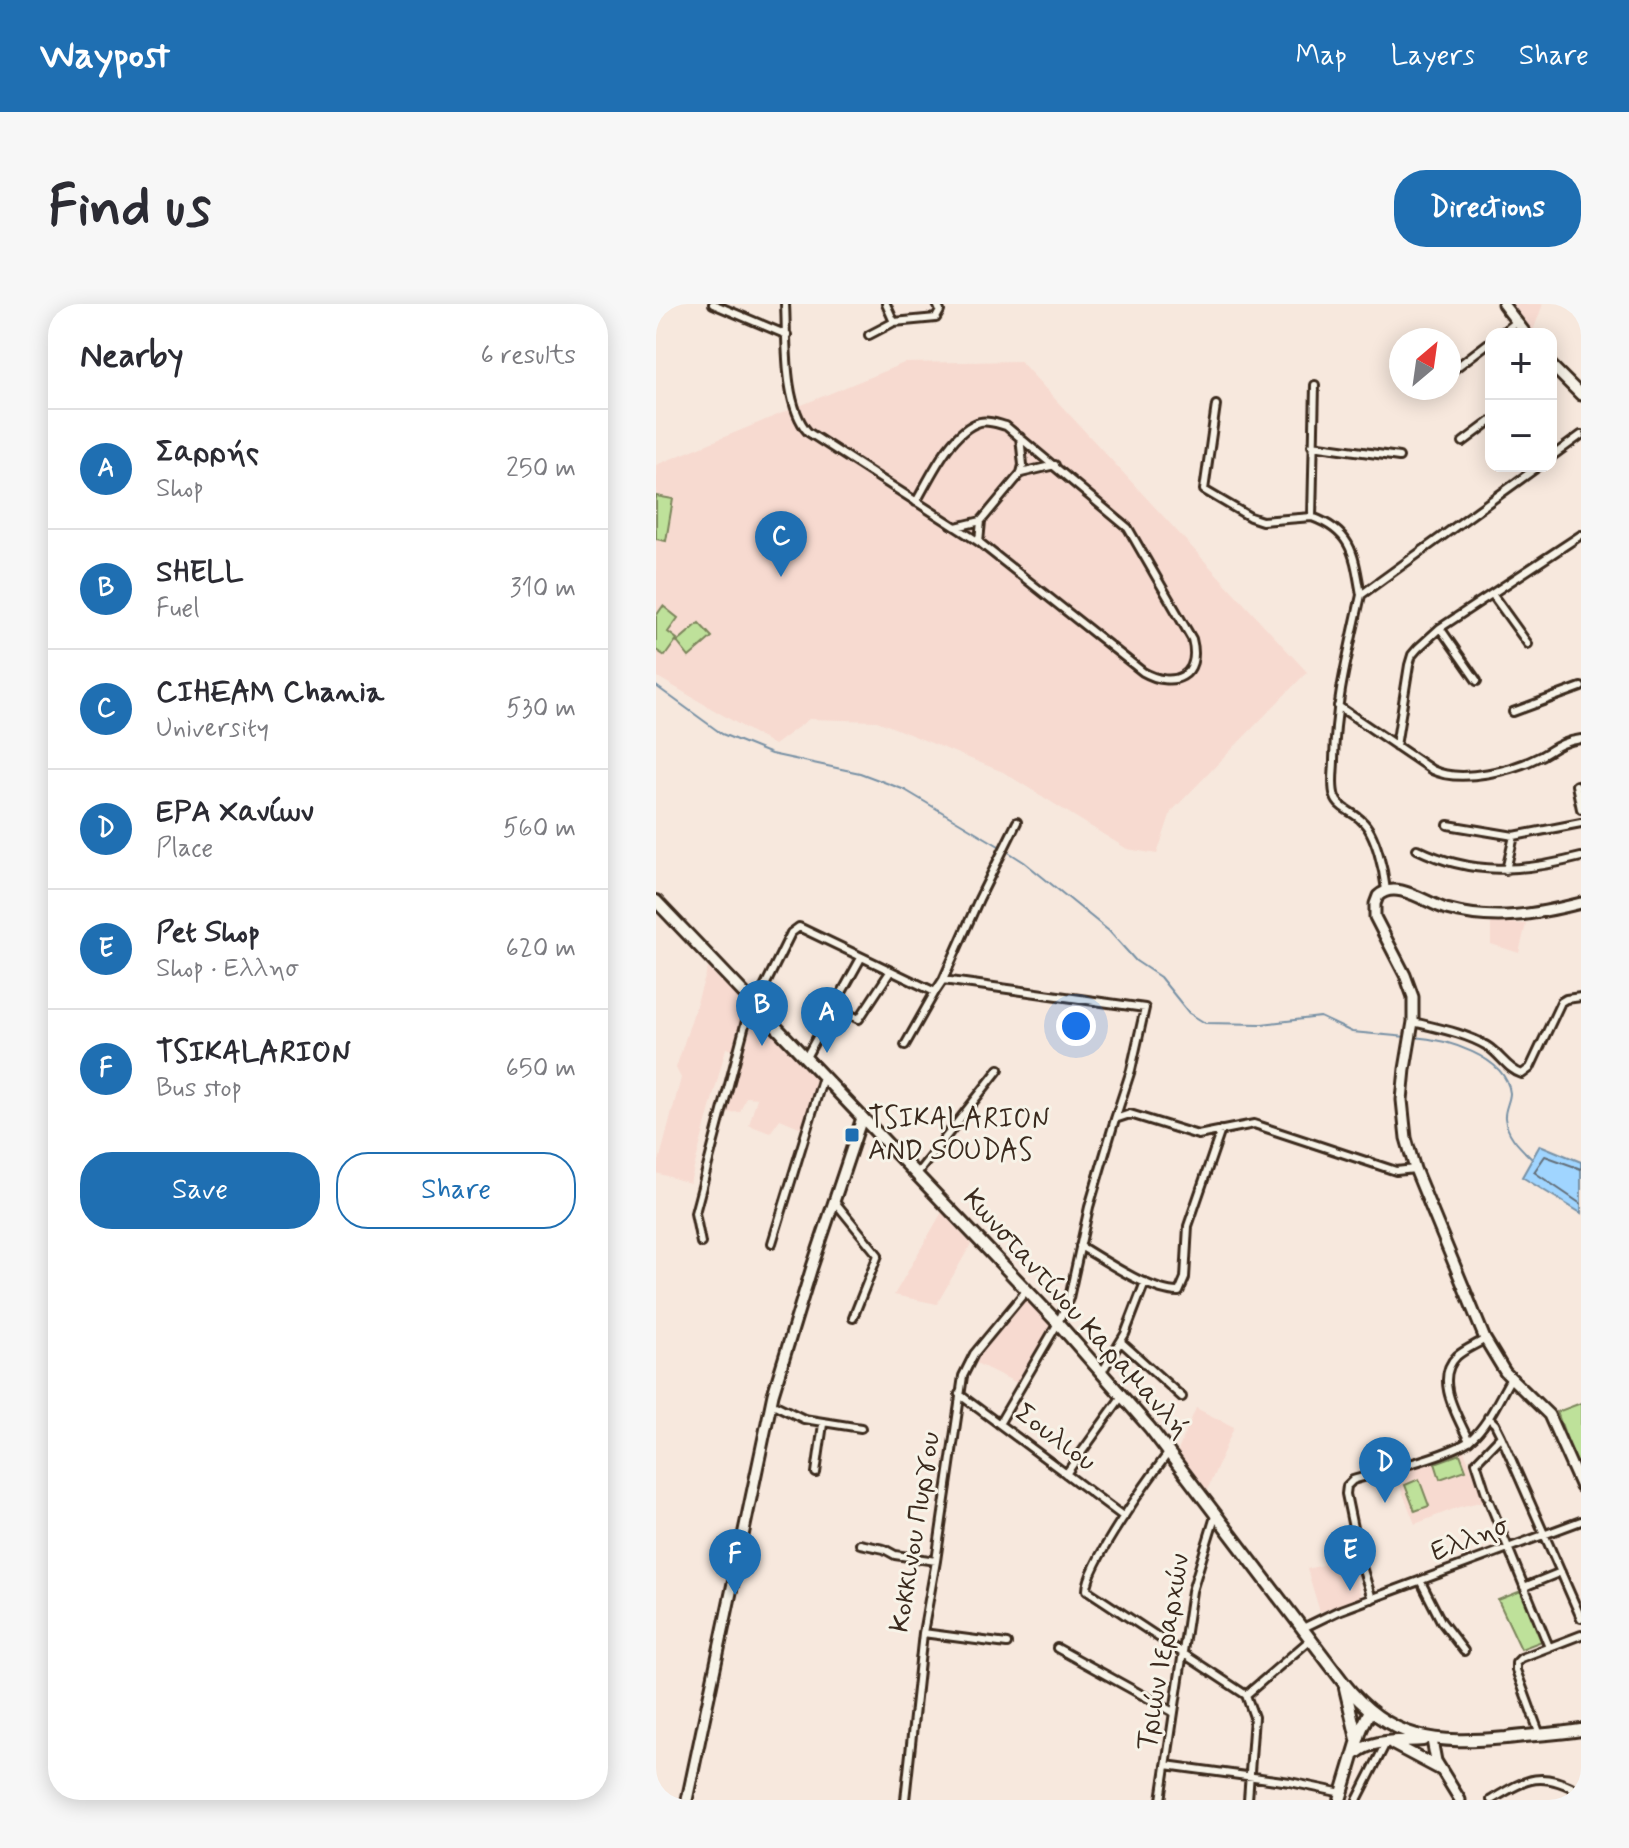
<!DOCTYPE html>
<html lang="en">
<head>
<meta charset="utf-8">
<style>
	:root { --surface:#fff; --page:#f7f7f7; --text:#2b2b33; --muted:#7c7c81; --line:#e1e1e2; --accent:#1f6fb2 }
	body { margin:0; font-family:Mynerve,sans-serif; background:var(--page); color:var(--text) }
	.controls { position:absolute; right:24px; top:24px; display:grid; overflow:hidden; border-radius:16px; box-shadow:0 4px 20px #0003 }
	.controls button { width:72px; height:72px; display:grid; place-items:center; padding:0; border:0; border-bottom:2px solid var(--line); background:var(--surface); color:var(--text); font:40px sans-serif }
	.compass { position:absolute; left:733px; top:24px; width:72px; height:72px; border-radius:50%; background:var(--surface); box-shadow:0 4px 20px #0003; rotate:29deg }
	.you { position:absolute; left:420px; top:722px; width:28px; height:28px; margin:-20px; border:6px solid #fff; border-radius:50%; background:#1a73e8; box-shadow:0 0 0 12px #1a73e833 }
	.badge { display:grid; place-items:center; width:52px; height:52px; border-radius:50%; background:var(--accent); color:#fff; font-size:26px; font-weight:700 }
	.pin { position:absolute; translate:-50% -66px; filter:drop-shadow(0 2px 4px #0008) }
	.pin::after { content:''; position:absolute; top:42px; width:28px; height:24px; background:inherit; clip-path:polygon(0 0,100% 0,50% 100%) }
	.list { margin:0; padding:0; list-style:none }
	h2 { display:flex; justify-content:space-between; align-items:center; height:104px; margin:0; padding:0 32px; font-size:34px }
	h2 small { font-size:26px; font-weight:400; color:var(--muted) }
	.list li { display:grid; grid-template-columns:52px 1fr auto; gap:24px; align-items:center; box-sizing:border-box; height:120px; padding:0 32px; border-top:2px solid var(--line) }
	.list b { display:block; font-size:30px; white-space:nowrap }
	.list p { margin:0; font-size:26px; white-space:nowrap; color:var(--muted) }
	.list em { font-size:26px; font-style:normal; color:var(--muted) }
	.actions { display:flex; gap:16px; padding:24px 32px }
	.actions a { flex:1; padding:18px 0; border:2px solid var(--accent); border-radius:32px; text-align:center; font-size:28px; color:var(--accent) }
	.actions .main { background:var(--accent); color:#fff }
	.map { position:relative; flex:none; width:925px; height:1496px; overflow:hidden; border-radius:32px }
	header { display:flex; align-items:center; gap:48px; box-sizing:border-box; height:112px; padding:0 40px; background:var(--accent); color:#fff }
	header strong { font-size:38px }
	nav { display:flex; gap:44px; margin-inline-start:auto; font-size:28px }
	.intro { display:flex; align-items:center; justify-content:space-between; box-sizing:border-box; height:192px; padding:0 48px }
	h1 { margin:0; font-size:56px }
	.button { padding:20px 36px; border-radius:32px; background:var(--accent); color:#fff; font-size:28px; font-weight:700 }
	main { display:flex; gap:48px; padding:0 48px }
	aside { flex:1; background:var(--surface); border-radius:32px; box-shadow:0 4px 20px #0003 }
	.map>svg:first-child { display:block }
	.built { fill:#f7dad0 }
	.green { fill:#bee19a; stroke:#7c865c; stroke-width:2 }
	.water { fill:#a0d5ff; stroke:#7891a5; stroke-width:2 }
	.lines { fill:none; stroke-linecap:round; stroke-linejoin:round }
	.shore { stroke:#636e78; stroke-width:2 }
	.stream { stroke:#7891a5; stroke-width:2 }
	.street-casing { stroke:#3b2a1e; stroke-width:12 }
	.secondary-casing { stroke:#3b2a1e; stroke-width:15 }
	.primary-casing { stroke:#3b2a1e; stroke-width:16 }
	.street { stroke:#f7f3e8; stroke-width:6 }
	.secondary { stroke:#f7f3e8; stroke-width:9 }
	.primary { stroke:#f7f3e8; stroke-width:10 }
	.poi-dot { fill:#1f6fb2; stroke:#f7f3e8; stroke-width:3 }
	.labels { text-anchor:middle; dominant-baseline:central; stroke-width:6; stroke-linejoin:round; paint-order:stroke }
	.poi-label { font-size:28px; fill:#3b2a1e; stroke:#f7f3e8; text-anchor:start }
	.street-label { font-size:28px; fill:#3b2a1e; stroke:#f7f3e8 }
</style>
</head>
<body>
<header>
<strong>Waypost</strong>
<nav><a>Map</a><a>Layers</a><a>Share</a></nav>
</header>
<div class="intro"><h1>Find us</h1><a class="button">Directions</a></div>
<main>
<aside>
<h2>Nearby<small>6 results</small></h2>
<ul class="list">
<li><span class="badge">A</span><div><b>Σαρρής</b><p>Shop</p></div><em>250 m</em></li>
<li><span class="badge">B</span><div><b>SHELL</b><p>Fuel</p></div><em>310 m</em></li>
<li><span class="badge">C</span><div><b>CIHEAM Chania</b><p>University</p></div><em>530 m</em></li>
<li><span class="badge">D</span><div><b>ΕΡΑ Χανίων</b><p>Place</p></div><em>560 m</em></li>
<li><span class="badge">E</span><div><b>Pet Shop</b><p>Shop · Ελλησ</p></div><em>620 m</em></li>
<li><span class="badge">F</span><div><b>TSIKALARION</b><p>Bus stop</p></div><em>650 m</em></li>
</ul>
<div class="actions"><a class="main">Save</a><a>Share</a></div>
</aside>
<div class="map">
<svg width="925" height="1496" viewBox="0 0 925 1496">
	<rect width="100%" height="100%" fill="#f7e8dd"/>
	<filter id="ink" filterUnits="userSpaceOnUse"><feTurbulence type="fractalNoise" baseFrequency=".0125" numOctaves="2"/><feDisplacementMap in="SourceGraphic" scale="16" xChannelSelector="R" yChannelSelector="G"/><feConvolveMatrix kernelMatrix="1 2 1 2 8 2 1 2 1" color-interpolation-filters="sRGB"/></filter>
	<g filter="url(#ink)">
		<path class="built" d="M855,0H887L877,27Z
			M364,57L651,368L515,508L501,550L471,545L347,468L221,417L153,415L118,441L0,372V161L248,59Z
			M835,618L870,620L863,649L835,640Z
			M52,664L90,702L77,746L70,744L34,879L0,869L25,774L20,764Z
			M97,704L163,777L148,825L124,815L114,829L93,821L101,794L90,793L84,808L66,809Z
			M286,908L315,940L281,1000L238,991Z
			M367,990L396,1022L361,1079L316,1057Z
			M540,1104L578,1123L550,1189L521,1149Z
			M807,1144L828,1197L803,1203L759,1220L739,1169Z
			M694,1254L705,1293L664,1308L651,1265Z"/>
		<path class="green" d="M0,192L17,195L10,237L0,235Z
			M7,302L22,314L12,328L21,335L9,352L0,346V312Z
			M43,319L56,333L33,353L21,338Z
			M925,1099V1174L901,1108Z
			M804,1150L810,1166L784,1175L779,1159Z
			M763,1175L773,1202L759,1207L749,1181Z
			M865,1287L886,1337L865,1345L842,1296Z"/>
		<path class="water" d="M884,841L925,858V909L866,873Z"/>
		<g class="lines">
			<path class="shore" d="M925,865L889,852L878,868L925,900"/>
			<path class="stream" d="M0,382L66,430L115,450L204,469L249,486L343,542L368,558L453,627L480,657L504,673L533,709L549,719L606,720L664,713L696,728L751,733
				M757,733C789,735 850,752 854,789C854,797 848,806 849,814C851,832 864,843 876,855"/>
			<defs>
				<path id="street" d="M57,0L131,31
					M129,0C131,36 127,101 152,128L323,238L487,368C517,385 546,373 536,335L472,224L350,122C342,120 333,116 324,118C295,126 274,174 260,198
					M238,18L280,14L284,7L281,0
					M845,30L860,18
					M213,31L238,18L230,0
					M793,69L835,37
					M659,81L656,213C697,228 698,251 705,291
					M766,89L773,84
					M560,101L548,186L594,213L606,217L656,213
					M807,138L835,117
					M656,141L743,153
					M895,153L925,131
					M365,169L399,161
					M300,223L325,217L365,169L367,161L364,133
					M323,238L325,217
					M836,290L872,340
					M784,324L821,377
					M682,402L776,466C805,480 858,466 885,452C899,444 908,437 925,435
					M857,408L925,383
					M740,442L753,361L756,351L762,344L784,324L925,231
					M920,481L925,505
					M792,521L858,532L925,519
					M761,545C816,572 867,568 925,553
					M850,566L858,532
					M730,586C728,568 720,529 706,517C698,508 683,505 679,493C675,482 678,467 678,456C679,399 693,346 705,291L883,162
					M287,676L323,595L361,518
					M99,702L135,629L143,623L279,688L287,676L489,704L475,766L459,815
					M178,703L203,715L234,668
					M757,718C781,724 809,729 831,742C844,750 852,766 866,770L874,764L905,698L910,695L925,693
					M249,741L279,688
					M149,755L205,654
					M260,871L343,765
					M179,898L222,951L197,1014
					M45,939L39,909L95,698
					M116,939L167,773
					M424,942C448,956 496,989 523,988L529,974L532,922L565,826
					M465,1038L526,1093
					M446,1068L469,1030L489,978
					M303,1090L468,1213
					M115,1099L148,1115L205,1124
					M343,1120L402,1019L413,994L433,903L459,815L474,810L542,831L598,820L740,867L759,865
					M845,1132L925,1314
					M813,1137C802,1113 777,1075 801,1052C809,1045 820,1041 829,1035
					M513,1148C495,1172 431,1260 431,1286L590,1391L598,1413L592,1496
					M160,1169L167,1120
					M410,1170L466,1092
					M831,1192L820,1158L845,1132L839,1120L832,1113
					M833,1197L893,1343
					M204,1240L228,1245L239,1251L280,1257
					M765,1278L785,1317L808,1347
					M868,1283L905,1268
					M716,1295L703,1253L690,1190L691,1182L697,1176C724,1168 795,1151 814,1136C832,1121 843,1094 855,1074
					M647,1324L682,1307L925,1217
					M267,1329L351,1340
					M401,1344L517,1408
					M590,1391L655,1335
					M884,1431L860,1366V1359L865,1354L925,1331
					M510,1461L634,1478L686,1489
					M249,1496L267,1329L280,1257L307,1072L318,1050L370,987
					M505,1496L536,1287L560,1209
					M701,1496L730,1439
					M835,1496C872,1474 884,1466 925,1488"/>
				<path id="secondary" d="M847,0L870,30
					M895,61L925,91
					M925,599C878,611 838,618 790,605C770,599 740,575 722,592L719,600V613L749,671L757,693V718L749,765L746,796L750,834L759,865L829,1035L849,1068L893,1111L925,1183
					M776,1436L780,1457L804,1496
					M31,1496L117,1090L156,963L206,814"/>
				<path id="primary" d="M0,597L402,1019L494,1124L687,1378C734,1438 781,1440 850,1434C875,1431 900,1430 925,1426
					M689,1384L701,1435
					M737,1440L784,1465
					M699,1450C718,1434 743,1438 767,1436
					M684,1496L705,1426L714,1406"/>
			</defs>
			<use href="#street" class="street-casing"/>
			<use href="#secondary" class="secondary-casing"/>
			<use href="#primary" class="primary-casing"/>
			<use href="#street" class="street"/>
			<use href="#secondary" class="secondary"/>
			<use href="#primary" class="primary"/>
		</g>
	</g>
	<rect class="poi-dot" x="188" y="823" width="16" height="16" rx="4"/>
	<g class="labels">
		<g class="poi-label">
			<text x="212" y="815">TSIKALARION<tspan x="212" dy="32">AND SOUDAS</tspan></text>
		</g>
		<g class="street-label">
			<text transform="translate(420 1010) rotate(48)">Κωνσταντίνου Καραμανλή</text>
			<text transform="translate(399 1134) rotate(37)">Σουλιου</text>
			<text transform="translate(260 1228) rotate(-81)">Κοκκινου Πυργου</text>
			<text transform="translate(813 1236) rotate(-21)">Ελλησ</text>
			<text transform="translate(508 1348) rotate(-80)">Τριών Ιεραρχών</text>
		</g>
	</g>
</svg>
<div class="controls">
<button>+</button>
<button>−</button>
</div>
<svg class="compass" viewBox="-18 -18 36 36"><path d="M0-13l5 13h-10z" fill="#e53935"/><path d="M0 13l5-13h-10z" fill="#7c7c81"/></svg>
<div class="you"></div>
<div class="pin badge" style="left:171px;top:749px">A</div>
<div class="pin badge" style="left:106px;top:742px">B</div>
<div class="pin badge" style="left:125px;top:273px">C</div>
<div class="pin badge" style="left:729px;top:1199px">D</div>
<div class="pin badge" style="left:694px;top:1287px">E</div>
<div class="pin badge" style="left:79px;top:1291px">F</div>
</div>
</main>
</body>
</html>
